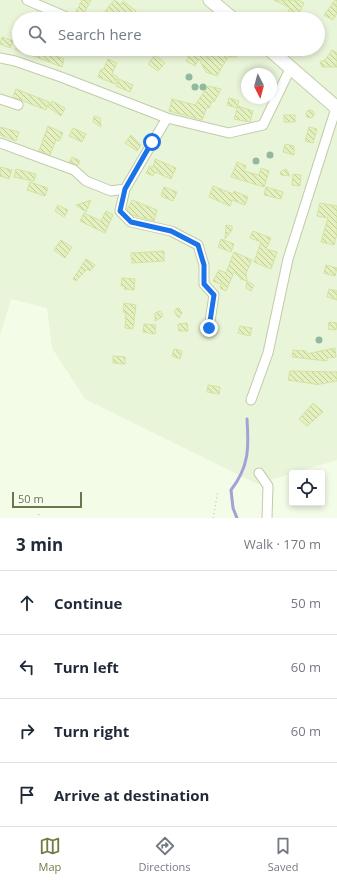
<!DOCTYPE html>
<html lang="en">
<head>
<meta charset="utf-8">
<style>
	:root { --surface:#fff; --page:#f2f2f3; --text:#1f2937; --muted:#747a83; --line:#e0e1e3; --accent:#727c42 }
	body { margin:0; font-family:"Open Sans",sans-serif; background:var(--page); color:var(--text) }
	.controls { position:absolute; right:12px; bottom:12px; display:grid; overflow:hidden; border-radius:4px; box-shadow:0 2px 6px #0003 }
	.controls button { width:36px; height:36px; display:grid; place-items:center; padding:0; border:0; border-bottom:1px solid var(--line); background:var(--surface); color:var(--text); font:20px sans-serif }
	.compass { position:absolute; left:241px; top:68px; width:36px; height:36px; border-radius:50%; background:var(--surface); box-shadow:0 2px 6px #0003; rotate:174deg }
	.scale { position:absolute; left:12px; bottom:10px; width:70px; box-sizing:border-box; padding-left:4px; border:2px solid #6c754c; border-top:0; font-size:11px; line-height:14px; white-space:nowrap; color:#6c754c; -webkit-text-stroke:3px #f6ffed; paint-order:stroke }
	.stop { position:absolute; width:12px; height:12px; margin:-9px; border:3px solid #1a73e8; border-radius:50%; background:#fff }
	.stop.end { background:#1a73e8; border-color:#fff; box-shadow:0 1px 4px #0008 }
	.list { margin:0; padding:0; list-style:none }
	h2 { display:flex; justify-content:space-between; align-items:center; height:52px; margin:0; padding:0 16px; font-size:17px }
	h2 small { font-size:13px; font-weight:400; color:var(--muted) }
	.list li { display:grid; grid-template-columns:26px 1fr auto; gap:12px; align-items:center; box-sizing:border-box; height:64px; padding:0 16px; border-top:1px solid var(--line) }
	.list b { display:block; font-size:15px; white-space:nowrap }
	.list em { font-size:13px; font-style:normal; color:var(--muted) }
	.icon { flex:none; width:22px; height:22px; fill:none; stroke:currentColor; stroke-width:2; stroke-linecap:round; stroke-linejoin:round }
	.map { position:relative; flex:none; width:337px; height:518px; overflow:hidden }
	.search { position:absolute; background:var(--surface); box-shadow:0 2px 6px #0003; left:12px; right:12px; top:12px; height:44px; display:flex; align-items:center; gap:10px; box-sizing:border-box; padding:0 14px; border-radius:22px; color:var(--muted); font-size:15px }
	.sheet { height:308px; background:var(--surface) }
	nav { display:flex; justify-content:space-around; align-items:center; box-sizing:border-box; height:56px; border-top:1px solid var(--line); background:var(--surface); font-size:11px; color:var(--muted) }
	nav a { display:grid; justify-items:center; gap:2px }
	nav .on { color:var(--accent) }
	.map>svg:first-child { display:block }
	.residential { fill:#e9f5d8; fill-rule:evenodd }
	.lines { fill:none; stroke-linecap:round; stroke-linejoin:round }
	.stream { stroke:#a2a2d7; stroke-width:3 }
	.building { fill:url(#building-back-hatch); stroke:#d3e3a0 }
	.minor-casing { stroke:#c1cbaa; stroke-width:11 }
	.secondary-casing { stroke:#c5d0aa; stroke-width:15 }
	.path { stroke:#c9d6a2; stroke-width:1.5; stroke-dasharray:1 3; stroke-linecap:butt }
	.minor { stroke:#fff; stroke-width:9 }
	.secondary { stroke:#fff; stroke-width:13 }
	.tree { fill:#93b8a0 }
	.route { stroke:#1a73e8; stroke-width:5 }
</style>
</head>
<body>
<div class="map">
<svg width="337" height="518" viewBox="0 0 337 518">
	<defs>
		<pattern id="building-back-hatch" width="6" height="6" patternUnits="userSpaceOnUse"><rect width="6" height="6" fill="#e4f1bf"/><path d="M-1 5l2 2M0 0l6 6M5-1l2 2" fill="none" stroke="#bdc89d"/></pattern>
	</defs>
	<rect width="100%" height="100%" fill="#f2fce7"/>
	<path class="residential" d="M0,0H337V460L257,484L85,399L52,348L47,308L11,299L0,336ZM19,19H318V49H19ZM247,74H271V98H247Z"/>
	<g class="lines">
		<path class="stream" d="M237,518L233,508L231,490C249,467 249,448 247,419"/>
	</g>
	<path class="building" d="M82,0H91L81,19H77L75,14Z
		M114,0L121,5L123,1L136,11L130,19H112L104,13Z
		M274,0H298L304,3L296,19H284L290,8Z
		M335,0H337V13L333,20L324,15Z
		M2,37L13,41L10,48L0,44Z
		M15,49H35L64,59L62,67Z
		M174,49H197L210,57L216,49L227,56L233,50L236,49L239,54L236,57H228L217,76L206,72L199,59L195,66L186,61L189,57Z
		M332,50L337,53V67H322L320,62L325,60Z
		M155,55L165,63L158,71L148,64Z
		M108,59L117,63L112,74L118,77L115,84L98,77L101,69L103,70Z
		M119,79L133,85L130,92L116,86Z
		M208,86L221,89L214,102L212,101L209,108L207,107L202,120L169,111L172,99L195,105Z
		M16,89L49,102L46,110L13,97Z
		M229,98L239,101L237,108L227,105Z
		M52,101L65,108L61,116L48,107Z
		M238,106L253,111L250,122L234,119Z
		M306 114a4 4 0 1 1 8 0a4 4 0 1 1-8 0Z
		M284,115H295V122H284Z
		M94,116L100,118L101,127L93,122Z
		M48,126L63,133L59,141L56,140L50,155L39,151Z
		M0,127L19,132L16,141L0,135Z
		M309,127L317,129L313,143L305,141Z
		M73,128L86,134L82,142L69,136Z
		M131,135L141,145L137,151L125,143Z
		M285,144L294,146V155L283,152Z
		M72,157L80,161L78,165L69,162Z
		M155,159L176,168L171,179L155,172L153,176L146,173L150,166L153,167Z
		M237,162L246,166L244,171L259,175L261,168L269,171L264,187L231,177Z
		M0,167L12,170L9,179L0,176Z
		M16,169L36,174L34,181L14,177Z
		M286,169L287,170L290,176L281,175L280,172Z
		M293,174L301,175L300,186L292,185Z
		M30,182L48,188L45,196L27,190Z
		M213,186L233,194L234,191L248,197L245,205L232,200L230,206L209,197Z
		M164,187L177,192L173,201L161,196Z
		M266,187L283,192L281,199L264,195Z
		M91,200L86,212L76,205Z
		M132,200L157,210L154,221L132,215L127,210Z
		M320,203L337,206V234L334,245L321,242L328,218L317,216Z
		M58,205L68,210L64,217L55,211Z
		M106,211L113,215L105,233L80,221L84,213L101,221Z
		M226,225L232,226V230L225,239Z
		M253,231L271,238L266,249L277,252L271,269L254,262L261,242L250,238Z
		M221,239L234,244L231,252L218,247Z
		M61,240L72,247L65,258L54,250Z
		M164,251V261L132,263L131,253Z
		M234,252L252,260L246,273L247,281L241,279L234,272L226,291L220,288L221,284L213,281L219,270L226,273Z
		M86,259L95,265L90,271L87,269L76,281L73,279Z
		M326,265L337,268L335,276L324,273Z
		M122,278L135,279L134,290L124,289L125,286H121Z
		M247,281L254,285L251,291L246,288Z
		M329,289L337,291V300L327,297Z
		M124,303L136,305L133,329L125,328L126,313L123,312Z
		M179,308L182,313L179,318L174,312L176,309Z
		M160,311L163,315L162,317L155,321V313Z
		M329,322L337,323L336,330L328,329Z
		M187,323L188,331H179L178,324Z
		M144,324L156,325L155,334L143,332Z
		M240,326L252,328L250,336L238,333Z
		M335,348L336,357L327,358V361L292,357L293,350L306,351V354Z
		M174,349L182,351L180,359L172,356Z
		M113,356L125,357V364L113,363Z
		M290,371L337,372V381L315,385V384L288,380Z
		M208,385L220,387L219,394L207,392Z
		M313,403L323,412L307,426L299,419Z"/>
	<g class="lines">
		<defs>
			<path id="minor" d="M27,0L71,19
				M0,58L15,61L61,77L167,118L229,133L263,125L291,67
				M0,99L18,105
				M167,118L125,189L120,211L131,222L171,231L198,245L204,265V284L214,295L209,328
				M0,143L74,170L86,181L111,191L125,189
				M251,400L268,353L288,259L337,105
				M259,473L268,486L267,518"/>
			<path id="secondary" d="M210,0L233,19
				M269,49L337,108"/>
		</defs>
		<use href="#minor" class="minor-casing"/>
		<use href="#secondary" class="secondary-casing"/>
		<path class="path" d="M39,514V518
			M213,518L218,491"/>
		<use href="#minor" class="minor"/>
		<use href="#secondary" class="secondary"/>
	</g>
	<g class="tree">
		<circle cx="189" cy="77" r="3.5"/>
		<circle cx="195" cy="87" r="3.5"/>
		<circle cx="203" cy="87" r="3.5"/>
		<circle cx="270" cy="155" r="3.5"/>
		<circle cx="256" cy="161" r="3.5"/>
		<circle cx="319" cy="340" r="3.5"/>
	</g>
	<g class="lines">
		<path class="route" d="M152,142L125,189L120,211L131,222L171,231L198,245L204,265V284L214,295L209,328"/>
	</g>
</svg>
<div class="controls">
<button><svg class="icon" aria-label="locate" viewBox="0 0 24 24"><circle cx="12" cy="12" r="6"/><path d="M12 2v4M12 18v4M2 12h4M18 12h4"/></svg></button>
</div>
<svg class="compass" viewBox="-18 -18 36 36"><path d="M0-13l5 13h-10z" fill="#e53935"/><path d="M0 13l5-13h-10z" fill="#747a83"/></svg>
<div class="scale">50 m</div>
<div class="stop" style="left:152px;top:142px"></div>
<div class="stop end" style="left:209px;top:328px"></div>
<div class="search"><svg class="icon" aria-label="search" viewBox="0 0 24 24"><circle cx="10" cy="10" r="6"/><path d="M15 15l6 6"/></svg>Search here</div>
</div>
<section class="sheet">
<h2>3 min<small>Walk · 170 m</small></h2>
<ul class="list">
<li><svg class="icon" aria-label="ahead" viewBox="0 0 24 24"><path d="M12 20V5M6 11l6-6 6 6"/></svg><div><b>Continue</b></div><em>50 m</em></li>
<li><svg class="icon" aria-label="left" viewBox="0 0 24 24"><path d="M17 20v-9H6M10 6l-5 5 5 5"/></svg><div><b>Turn left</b></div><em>60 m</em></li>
<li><svg class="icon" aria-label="right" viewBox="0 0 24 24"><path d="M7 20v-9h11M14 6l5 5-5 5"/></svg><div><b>Turn right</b></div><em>60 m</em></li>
<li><svg class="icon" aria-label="arrive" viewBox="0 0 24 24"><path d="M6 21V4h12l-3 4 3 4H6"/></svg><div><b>Arrive at destination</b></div></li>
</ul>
</section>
<nav>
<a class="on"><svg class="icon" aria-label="map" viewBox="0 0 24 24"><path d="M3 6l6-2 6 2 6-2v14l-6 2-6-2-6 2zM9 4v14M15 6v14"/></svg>Map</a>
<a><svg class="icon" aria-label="directions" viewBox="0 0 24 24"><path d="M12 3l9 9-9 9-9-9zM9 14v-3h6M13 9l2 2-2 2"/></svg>Directions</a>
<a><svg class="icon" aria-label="saved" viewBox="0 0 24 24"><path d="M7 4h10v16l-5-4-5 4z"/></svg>Saved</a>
</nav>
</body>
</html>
